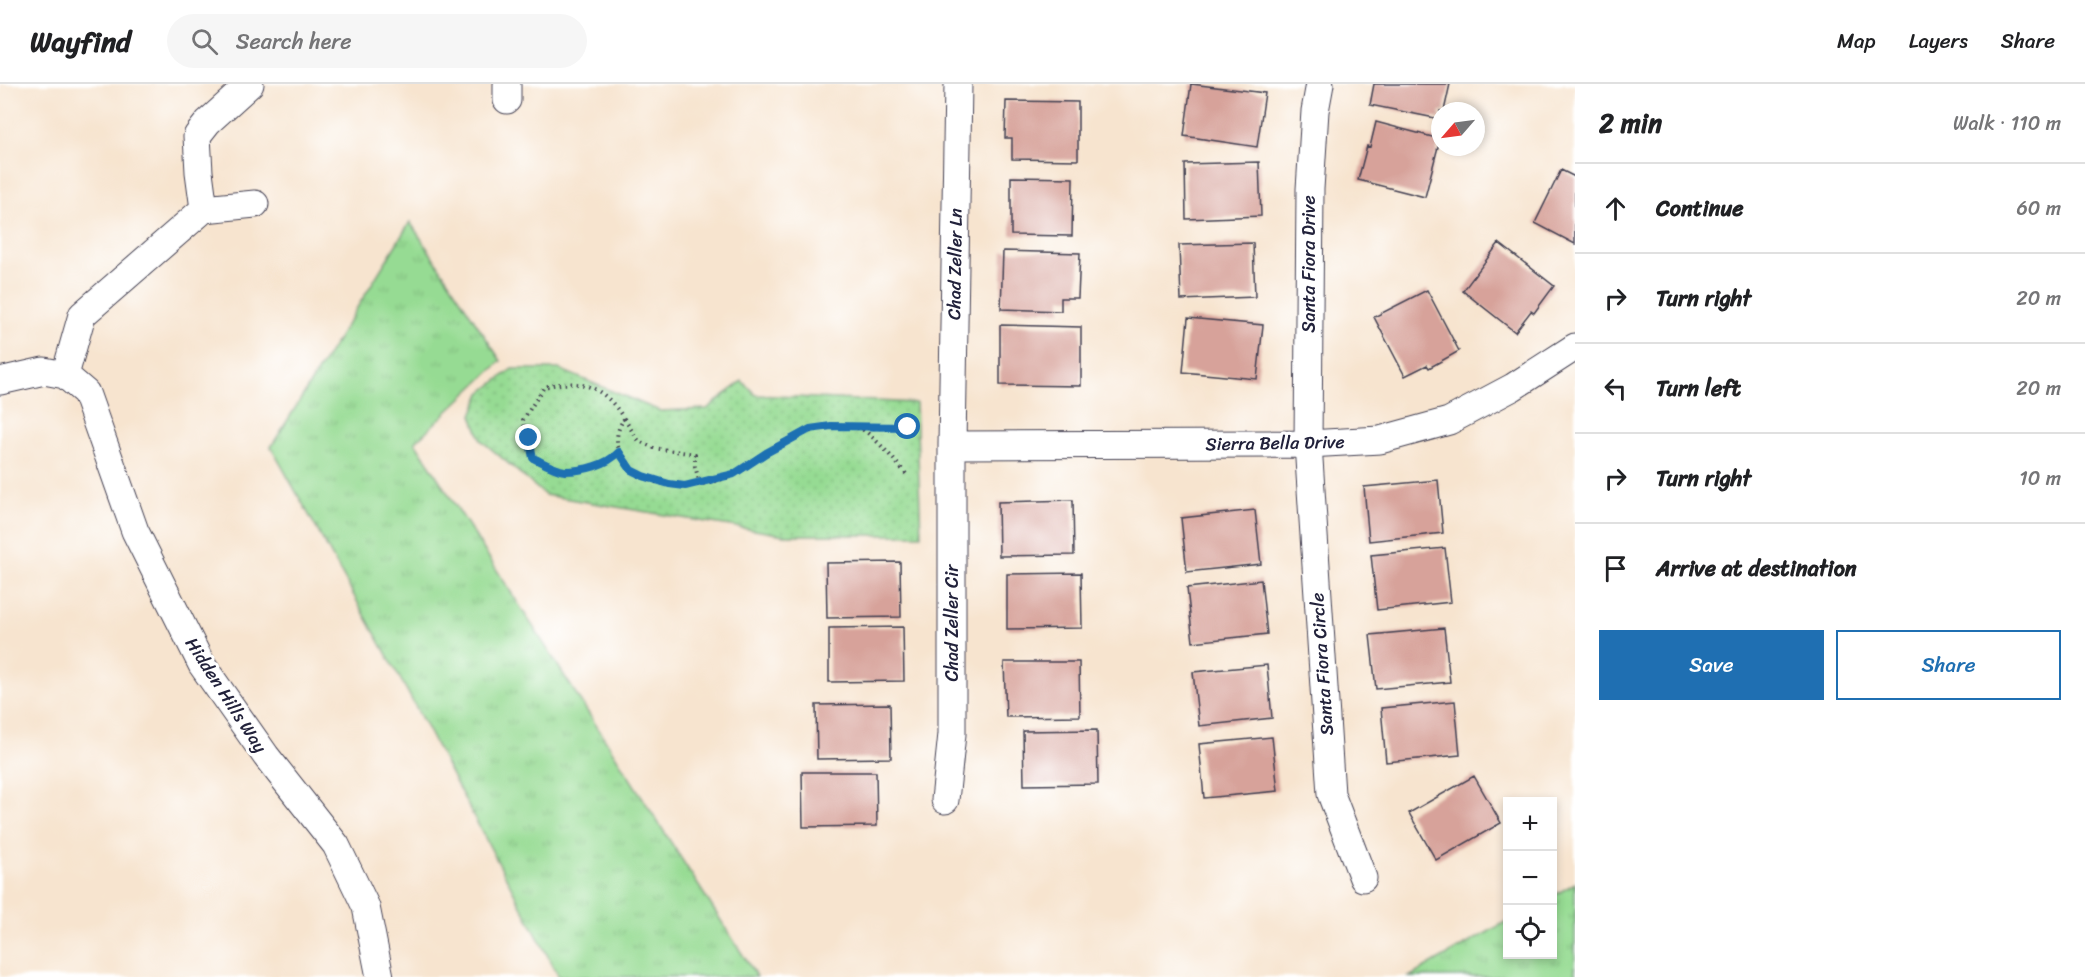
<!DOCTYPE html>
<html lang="en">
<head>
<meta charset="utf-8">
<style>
	:root { --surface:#fff; --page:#f6f6f6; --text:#202124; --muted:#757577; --line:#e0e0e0; --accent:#1f6fb2 }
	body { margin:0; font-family:Sriracha,sans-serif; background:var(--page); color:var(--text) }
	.controls { position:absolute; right:18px; bottom:18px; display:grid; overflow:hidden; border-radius:0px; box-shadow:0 3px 9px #0003 }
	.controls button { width:54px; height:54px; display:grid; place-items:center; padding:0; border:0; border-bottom:2px solid var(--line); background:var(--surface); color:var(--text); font:30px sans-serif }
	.compass { position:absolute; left:1431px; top:18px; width:54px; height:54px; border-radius:50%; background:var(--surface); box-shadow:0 3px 9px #0003; rotate:242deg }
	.stop { position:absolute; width:18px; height:18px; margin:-14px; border:4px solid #1f6fb2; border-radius:50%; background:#fff }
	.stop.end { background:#1f6fb2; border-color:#fff; box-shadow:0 2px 6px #0008 }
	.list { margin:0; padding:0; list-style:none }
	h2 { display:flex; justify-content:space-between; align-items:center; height:78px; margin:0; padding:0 24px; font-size:26px }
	h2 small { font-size:20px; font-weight:400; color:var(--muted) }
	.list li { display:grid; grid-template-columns:39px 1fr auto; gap:18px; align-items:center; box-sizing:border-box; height:90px; padding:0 24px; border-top:2px solid var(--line) }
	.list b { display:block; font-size:22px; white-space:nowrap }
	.list em { font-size:20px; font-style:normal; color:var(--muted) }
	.actions { display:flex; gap:12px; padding:18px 24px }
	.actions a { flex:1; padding:14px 0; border:2px solid var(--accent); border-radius:0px; text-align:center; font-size:21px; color:var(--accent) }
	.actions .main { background:var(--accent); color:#fff }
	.icon { flex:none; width:33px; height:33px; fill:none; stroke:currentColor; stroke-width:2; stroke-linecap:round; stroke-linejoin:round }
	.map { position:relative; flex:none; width:1575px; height:893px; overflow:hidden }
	header { display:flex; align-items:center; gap:36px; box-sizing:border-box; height:84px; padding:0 30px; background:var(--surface); border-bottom:2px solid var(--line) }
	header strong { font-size:28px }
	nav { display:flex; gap:33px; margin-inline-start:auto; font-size:21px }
	.search { width:420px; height:54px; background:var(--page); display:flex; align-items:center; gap:15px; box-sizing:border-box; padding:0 21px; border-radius:33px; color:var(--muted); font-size:22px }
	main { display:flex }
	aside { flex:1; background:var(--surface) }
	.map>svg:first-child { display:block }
	.grass { fill:url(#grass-tufts); stroke:#5c7e67; stroke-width:1.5 }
	.park { fill:url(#park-dots); stroke:#5c7e67; stroke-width:1.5 }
	.building { fill:#d7a29a }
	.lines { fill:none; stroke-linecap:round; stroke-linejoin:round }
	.minor-casing { stroke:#423f51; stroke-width:29 }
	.path { stroke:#423f51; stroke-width:4; stroke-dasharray:1.5 4.5; stroke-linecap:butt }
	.minor { stroke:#fff; stroke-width:27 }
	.route { stroke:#1f6fb2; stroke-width:8 }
	.labels { text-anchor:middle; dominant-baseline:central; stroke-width:6; stroke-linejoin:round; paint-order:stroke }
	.street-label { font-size:18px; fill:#22223b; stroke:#fff }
</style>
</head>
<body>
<header>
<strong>Wayfind</strong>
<div class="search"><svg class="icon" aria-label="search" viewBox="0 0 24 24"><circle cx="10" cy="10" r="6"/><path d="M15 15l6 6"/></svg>Search here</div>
<nav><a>Map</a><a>Layers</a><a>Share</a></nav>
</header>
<main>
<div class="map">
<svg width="1575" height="893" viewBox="0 0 1575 893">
	<defs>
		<pattern id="grass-tufts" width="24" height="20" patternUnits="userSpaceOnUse" patternTransform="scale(1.5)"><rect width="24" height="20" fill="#96db93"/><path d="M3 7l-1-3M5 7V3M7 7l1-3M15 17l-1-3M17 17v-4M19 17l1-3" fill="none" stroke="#81bc80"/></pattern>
		<pattern id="park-dots" width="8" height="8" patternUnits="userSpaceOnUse" patternTransform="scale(1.5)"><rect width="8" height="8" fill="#96db93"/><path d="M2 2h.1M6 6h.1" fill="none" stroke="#81bc80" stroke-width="1.8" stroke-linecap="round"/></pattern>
	</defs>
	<rect width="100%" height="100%" fill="#fff"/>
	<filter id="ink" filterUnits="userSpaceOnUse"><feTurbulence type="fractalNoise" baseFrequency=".0167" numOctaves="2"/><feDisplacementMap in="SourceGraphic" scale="12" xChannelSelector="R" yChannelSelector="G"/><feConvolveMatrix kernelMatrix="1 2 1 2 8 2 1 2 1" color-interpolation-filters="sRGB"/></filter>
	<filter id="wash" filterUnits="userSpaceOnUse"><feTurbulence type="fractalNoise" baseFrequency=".008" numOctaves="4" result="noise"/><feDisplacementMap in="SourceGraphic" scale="24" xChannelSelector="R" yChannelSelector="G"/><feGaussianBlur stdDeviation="1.35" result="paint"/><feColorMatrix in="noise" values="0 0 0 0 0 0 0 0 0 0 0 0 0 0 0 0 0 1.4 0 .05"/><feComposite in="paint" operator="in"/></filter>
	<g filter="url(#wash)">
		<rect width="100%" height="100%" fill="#f7e4cf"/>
		<path class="grass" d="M410,138L501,277L415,358L757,893H559L406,605L271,363Z
			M1575,799V893H1409L1507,837L1508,870H1552L1553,812Z"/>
		<path class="park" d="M512,285H559L660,327L707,325L742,297L756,311L916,319L921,451H784L545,411L481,356L472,331L481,309Z"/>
		<g id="blocks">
			<path class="building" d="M1191,0L1265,9L1257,63L1184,52Z
				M1374,0H1450L1444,27H1440V35L1370,21Z
				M1006,17L1078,18V76L1012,75V54H1005Z
				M1376,38L1440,55L1425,113L1358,96L1367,62L1370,63Z
				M1259,78L1261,132L1186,135L1185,80Z
				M1561,86L1575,93V160L1535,139Z
				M1011,93L1073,94L1072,152L1011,151Z
				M1253,159L1255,213L1181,216L1179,161Z
				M1499,159L1554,202L1534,229L1531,227L1515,248L1463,207Z
				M1003,167L1080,169L1078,214H1061V227L1001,225Z
				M1427,206L1459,267L1429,284L1427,281L1405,292L1374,233Z
				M1188,234L1263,241L1257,295L1183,288Z
				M1000,241L1081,243V302L1000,301Z
				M1438,396L1443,449L1369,457L1364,403Z
				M1073,416L1074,471L999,472L998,418Z
				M1255,426L1261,480L1187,488L1181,434Z
				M1445,464L1451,518L1377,526L1371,471Z
				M900,478L901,533L827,534L826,479Z
				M1081,489L1082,544L1007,545V490Z
				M1261,496L1267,550L1193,558L1187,504Z
				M903,543L904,597L829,598V544Z
				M1444,544L1450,598L1376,605L1370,551Z
				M1004,578H1079L1080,632L1006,633Z
				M1267,581L1272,634L1199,642L1193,588Z
				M1455,617L1460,671L1386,678L1381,624Z
				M890,620L891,674L817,675L816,621Z
				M1097,646L1098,700L1024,701L1023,647Z
				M1272,653L1278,707L1204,714L1199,660Z
				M802,688H876L877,742L803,743Z
				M1474,692L1501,739L1436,776L1409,729Z"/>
		</g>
	</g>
	<g filter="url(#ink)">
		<use href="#blocks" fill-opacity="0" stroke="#423f51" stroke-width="1.5"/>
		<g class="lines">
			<defs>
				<path id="minor" d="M1320,0L1315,27L1310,105L1308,360L1331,710L1363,794
					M507,16V0
					M204,125L255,120
					M65,291L86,309L135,447L202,581L266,672L336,761L366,823L380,893
					M65,291L82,231L204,125L199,88L197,52L208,38L250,0
					M0,297L44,287L65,291
					M952,361L1308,360L1380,356L1449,337L1513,303L1575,263
					M945,716L952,650V361L958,0"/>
			</defs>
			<use href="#minor" class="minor-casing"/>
			<path class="path" d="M624,335L639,357L654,364L695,370V382L700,400
				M861,344L908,343
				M619,368C607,381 583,387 565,386C555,386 543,378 533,374L523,336L544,303C581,294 604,302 624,335C616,346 614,361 623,372C627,377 629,383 633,387C660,407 706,404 734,390C742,386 750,380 757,375C782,358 810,341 841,343C846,343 854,342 859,344C872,348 898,381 908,392"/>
			<use href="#minor" class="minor"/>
		</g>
	</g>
	<g class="lines" filter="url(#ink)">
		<path class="route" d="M529,354L533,374C542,378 555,386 565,387C583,387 607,381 619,368L631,386L643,392L669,400L685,402L734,390L766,369L810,345L831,342L908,343"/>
	</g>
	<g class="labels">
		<g class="street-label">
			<text transform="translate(955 180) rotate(-89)">Chad Zeller Ln</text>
			<text transform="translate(1309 180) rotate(-90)">Santa Fiora Drive</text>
			<text transform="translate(1275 359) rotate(-1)">Sierra Bella Drive</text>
			<text transform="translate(952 539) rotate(-90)">Chad Zeller Cir</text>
			<text transform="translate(1322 580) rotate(-94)">Santa Fiora Circle</text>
			<text transform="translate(226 611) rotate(57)">Hidden Hills Way</text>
		</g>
	</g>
</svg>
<div class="controls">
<button>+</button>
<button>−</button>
<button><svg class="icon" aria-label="locate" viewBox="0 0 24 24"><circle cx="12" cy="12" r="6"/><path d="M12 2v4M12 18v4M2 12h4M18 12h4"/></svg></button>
</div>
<svg class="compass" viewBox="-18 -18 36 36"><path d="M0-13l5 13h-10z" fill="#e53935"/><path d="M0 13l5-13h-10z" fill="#757577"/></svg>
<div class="stop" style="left:908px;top:343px"></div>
<div class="stop end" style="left:529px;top:354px"></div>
</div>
<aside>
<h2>2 min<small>Walk · 110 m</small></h2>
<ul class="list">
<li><svg class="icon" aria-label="ahead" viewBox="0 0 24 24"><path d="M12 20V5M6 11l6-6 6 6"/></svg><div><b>Continue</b></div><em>60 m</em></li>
<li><svg class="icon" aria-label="right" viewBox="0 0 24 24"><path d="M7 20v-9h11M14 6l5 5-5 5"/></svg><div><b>Turn right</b></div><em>20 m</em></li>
<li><svg class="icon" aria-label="left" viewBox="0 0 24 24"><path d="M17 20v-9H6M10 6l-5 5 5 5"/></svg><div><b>Turn left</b></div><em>20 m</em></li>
<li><svg class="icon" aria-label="right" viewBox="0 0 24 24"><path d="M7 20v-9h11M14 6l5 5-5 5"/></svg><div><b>Turn right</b></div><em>10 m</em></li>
<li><svg class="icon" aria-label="arrive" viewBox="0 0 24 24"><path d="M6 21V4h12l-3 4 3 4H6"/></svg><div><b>Arrive at destination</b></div></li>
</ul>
<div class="actions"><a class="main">Save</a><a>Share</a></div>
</aside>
</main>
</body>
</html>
